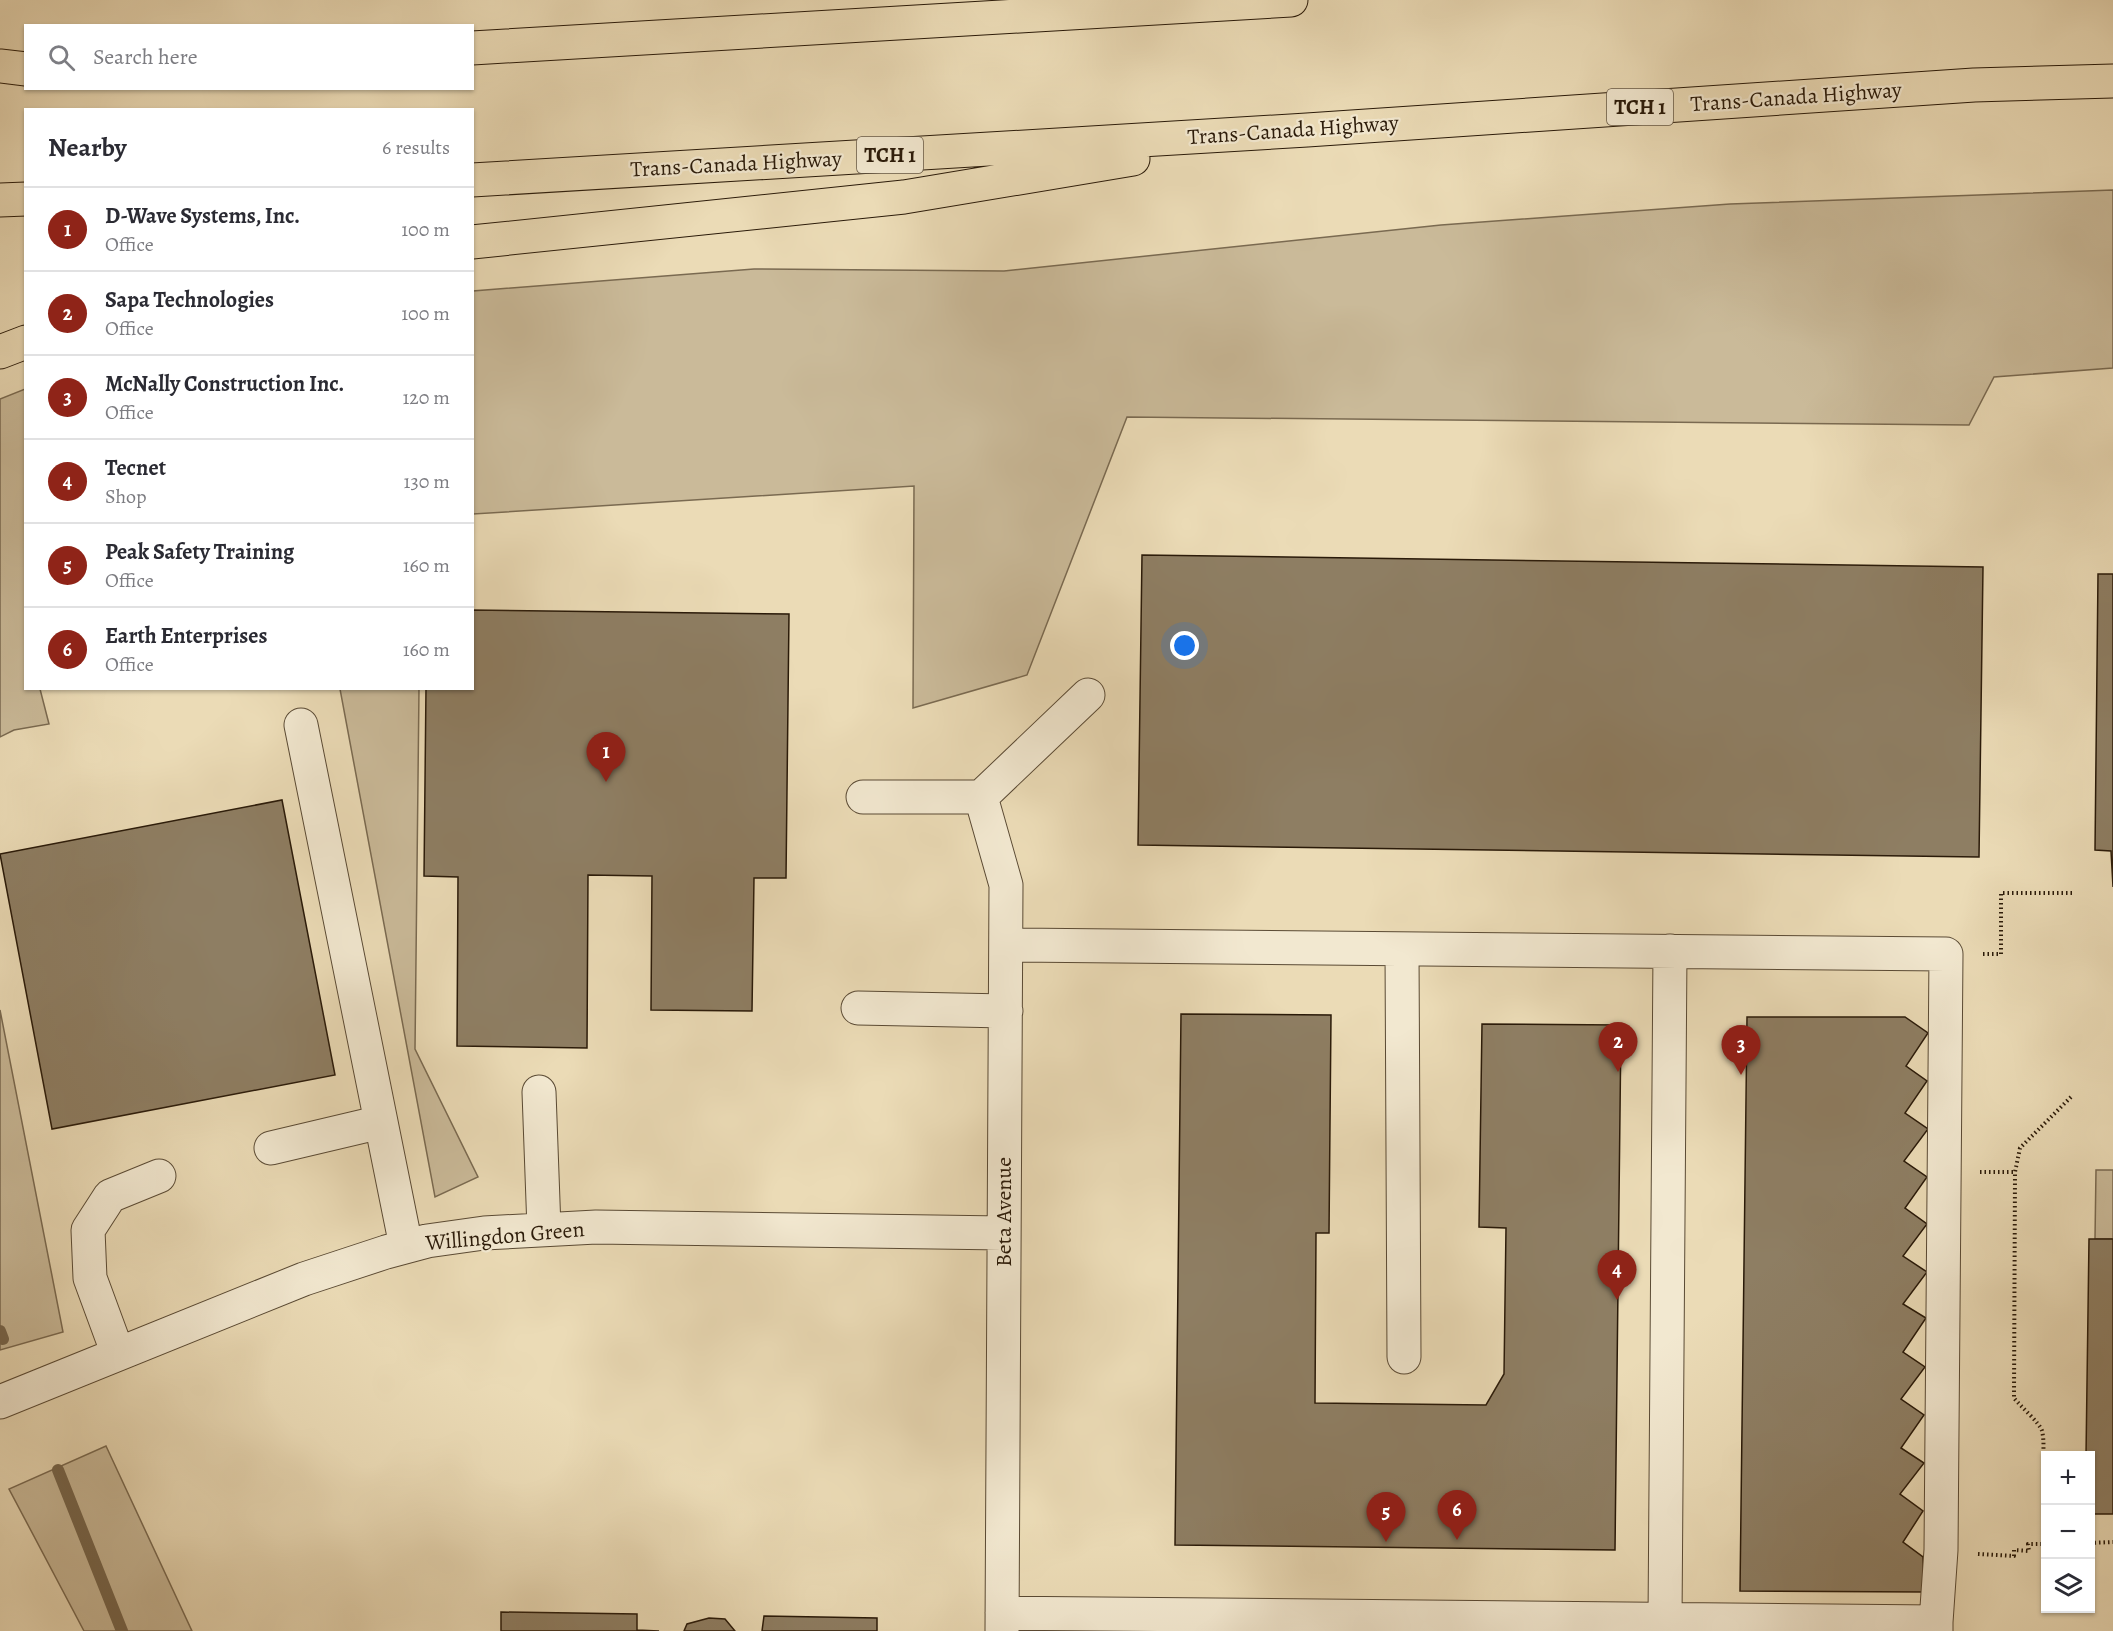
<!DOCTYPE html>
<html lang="en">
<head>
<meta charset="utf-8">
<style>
	:root { --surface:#fff; --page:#f2f2f3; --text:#2b2b33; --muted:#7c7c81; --line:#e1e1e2; --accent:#8f2418 }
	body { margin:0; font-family:Alegreya,serif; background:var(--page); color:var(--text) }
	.controls { position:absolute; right:18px; bottom:18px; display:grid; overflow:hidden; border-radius:0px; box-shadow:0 2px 4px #0004 }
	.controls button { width:54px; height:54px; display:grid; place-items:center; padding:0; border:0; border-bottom:2px solid var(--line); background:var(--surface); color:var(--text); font:30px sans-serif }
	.you { position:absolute; left:1185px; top:646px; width:21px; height:21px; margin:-15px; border:4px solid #fff; border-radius:50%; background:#1a73e8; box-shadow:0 0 0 9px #1a73e833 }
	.badge { display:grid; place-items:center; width:39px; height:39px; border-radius:50%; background:var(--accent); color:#fff; font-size:20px; font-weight:700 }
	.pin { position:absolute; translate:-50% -50px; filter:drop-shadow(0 2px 3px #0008) }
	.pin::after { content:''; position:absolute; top:32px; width:21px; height:18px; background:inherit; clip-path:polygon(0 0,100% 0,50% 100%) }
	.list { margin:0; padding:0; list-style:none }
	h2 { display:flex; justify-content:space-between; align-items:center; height:78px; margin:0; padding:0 24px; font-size:26px }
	h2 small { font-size:20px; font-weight:400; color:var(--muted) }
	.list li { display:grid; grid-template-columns:39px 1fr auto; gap:18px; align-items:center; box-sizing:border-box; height:84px; padding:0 24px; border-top:2px solid var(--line) }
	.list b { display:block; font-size:22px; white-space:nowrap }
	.list p { margin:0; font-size:20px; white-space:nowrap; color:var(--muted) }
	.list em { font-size:20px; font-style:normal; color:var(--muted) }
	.icon { flex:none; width:33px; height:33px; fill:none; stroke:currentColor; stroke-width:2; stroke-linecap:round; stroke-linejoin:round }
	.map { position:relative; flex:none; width:2113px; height:1631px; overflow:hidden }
	.search { position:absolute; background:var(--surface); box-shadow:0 2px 4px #0004; left:24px; top:24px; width:450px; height:66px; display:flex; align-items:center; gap:15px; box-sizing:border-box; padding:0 21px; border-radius:0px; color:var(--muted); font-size:22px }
	.panel { position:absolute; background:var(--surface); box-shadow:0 2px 4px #0004; left:24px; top:108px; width:450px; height:582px; border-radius:0px }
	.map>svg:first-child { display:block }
	.green { fill:#caba99; stroke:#7a6a51; stroke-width:1.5 }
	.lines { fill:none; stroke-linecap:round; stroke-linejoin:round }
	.stream { stroke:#76664d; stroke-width:12 }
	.building { fill:#8e7e63; stroke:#2a1a09; stroke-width:1.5 }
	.minor-casing { stroke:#5a4a34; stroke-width:35 }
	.highway-casing { stroke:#2a1a09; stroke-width:35 }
	.path { stroke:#2a1a09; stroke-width:4; stroke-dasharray:1.5 3; stroke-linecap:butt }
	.minor { stroke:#f2e8d0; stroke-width:33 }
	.highway { stroke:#ebdbb6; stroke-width:33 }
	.labels { text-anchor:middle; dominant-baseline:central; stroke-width:4.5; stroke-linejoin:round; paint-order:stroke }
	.shield { fill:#f2e8d0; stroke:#665845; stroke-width:1.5 }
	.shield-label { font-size:21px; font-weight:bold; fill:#2a1a09 }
	.street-label { font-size:22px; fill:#2a1a09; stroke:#f2e8d0 }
</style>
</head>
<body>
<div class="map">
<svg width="2113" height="1631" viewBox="0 0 2113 1631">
	<rect width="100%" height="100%" fill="#ebdbb6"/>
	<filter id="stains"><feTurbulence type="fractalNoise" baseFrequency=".00333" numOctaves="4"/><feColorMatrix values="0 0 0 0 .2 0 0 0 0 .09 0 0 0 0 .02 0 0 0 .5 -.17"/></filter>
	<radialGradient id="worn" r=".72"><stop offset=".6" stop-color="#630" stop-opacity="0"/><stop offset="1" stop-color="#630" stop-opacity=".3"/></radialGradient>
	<path class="green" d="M2113,190V368L1994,377L1969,425L1127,417L1027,675L913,708L914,486L473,514V291L754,269L1004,271L1441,225L1730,204Z
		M25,389L26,688L40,689L49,724L14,730L0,737V399Z
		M340,689H419L415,1049L478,1177L435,1197Z
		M0,1010L63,1332L0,1350Z
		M2096,1170H2113V1239H2095Z
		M106,1446L192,1631H84L9,1489Z"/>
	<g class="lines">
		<path class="stream" d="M0,1331L3,1339
			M58,1470L122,1631"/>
	</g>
	<path class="building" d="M1142,555L1983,567L1979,857L1138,845Z
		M2098,574H2113V887L2111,851L2095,850Z
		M472,610L789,614L786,878H754L752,1011L651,1010L652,876L588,875L587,1048L457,1046L458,877L424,876L426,688H472Z
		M282,800L335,1075L52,1129L0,854Z
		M1181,1014L1331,1015L1329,1233H1316L1315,1403L1486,1405L1504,1374L1506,1228L1479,1227L1482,1024L1621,1025L1615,1550L1175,1545Z
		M1747,1017H1905L1928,1033L1906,1066L1927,1081L1905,1113L1928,1129L1904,1161L1927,1177L1905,1208L1927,1224L1903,1256L1927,1272L1903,1304L1926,1318L1903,1352L1925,1367L1901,1399L1924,1415L1901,1448L1924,1463L1900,1494L1923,1511L1903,1542L1923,1557L1924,1592L1740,1591Z
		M2089,1239H2113V1514H2090V1456H2086Z
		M501,1612L637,1614V1630L659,1631H501Z
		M764,1616L877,1618V1631H762Z
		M709,1618L725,1619L735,1631H684L687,1624Z"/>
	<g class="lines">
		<defs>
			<path id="minor" d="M301,725L406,1246
				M863,797H981L1088,695
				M981,797L1006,885L1002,1631
				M1006,945L1946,954L1941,1550L1936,1622
				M1402,949L1404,1357
				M858,1008L1006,1011
				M539,1092L544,1229
				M271,1148L381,1122
				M118,1354L90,1278L88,1230L110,1196L159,1176
				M0,1402L304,1279L386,1252L427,1241L484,1233L596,1227L1003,1233
				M1002,1613L1936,1622V1631
				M1665,1620L1670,951"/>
			<path id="highway" d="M472,48L1291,0
				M0,66L26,69
				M472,180L1307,130L1974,85L2113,81
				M0,200L26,199
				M472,242L904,197L1133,159
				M0,352L26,342"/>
		</defs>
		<use href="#minor" class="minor-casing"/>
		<use href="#highway" class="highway-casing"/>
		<path class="path" d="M1983,954H2001V893H2075
			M1980,1172H2015
			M2046,1480C2040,1464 2046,1447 2042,1431C2040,1423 2020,1406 2014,1398L2015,1172L2020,1148L2073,1095
			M2090,1543L2113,1542
			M1978,1554L2014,1556V1550L2029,1551L2028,1544H2046"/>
		<use href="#minor" class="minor"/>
		<use href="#highway" class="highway"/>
	</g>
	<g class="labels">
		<g class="shield">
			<rect x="1607" y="89" width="66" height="36" rx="4.5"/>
			<rect x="857" y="137" width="66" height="36" rx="4.5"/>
		</g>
		<g class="shield-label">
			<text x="1640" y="107">TCH 1</text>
			<text x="890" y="155">TCH 1</text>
		</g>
		<g class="street-label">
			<text transform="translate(1796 97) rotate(-4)">Trans-Canada Highway</text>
			<text transform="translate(1293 130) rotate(-4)">Trans-Canada Highway</text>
			<text transform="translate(736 164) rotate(-3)">Trans-Canada Highway</text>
			<text transform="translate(1004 1212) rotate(-90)">Beta Avenue</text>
			<text transform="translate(505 1236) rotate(-5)">Willingdon Green</text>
		</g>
	</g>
	<rect width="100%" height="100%" filter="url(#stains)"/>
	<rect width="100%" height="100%" fill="url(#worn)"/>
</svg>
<div class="controls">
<button>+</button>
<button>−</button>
<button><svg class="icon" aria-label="layers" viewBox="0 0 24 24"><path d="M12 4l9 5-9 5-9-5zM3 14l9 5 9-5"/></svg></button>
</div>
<div class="you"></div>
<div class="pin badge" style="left:606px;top:782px">1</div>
<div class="pin badge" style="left:1618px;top:1072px">2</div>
<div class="pin badge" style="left:1741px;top:1075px">3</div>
<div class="pin badge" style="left:1617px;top:1300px">4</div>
<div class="pin badge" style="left:1386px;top:1542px">5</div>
<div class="pin badge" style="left:1457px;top:1540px">6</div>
<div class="search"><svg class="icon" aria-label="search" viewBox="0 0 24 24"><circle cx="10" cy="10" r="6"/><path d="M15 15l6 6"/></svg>Search here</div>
<section class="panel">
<h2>Nearby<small>6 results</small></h2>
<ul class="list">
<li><span class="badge">1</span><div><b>D-Wave Systems, Inc.</b><p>Office</p></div><em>100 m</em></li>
<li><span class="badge">2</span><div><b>Sapa Technologies</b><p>Office</p></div><em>100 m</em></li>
<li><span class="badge">3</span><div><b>McNally Construction Inc.</b><p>Office</p></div><em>120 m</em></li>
<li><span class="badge">4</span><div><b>Tecnet</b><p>Shop</p></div><em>130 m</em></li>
<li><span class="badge">5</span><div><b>Peak Safety Training</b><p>Office</p></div><em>160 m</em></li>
<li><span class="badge">6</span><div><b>Earth Enterprises</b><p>Office</p></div><em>160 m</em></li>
</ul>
</section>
</div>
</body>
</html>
